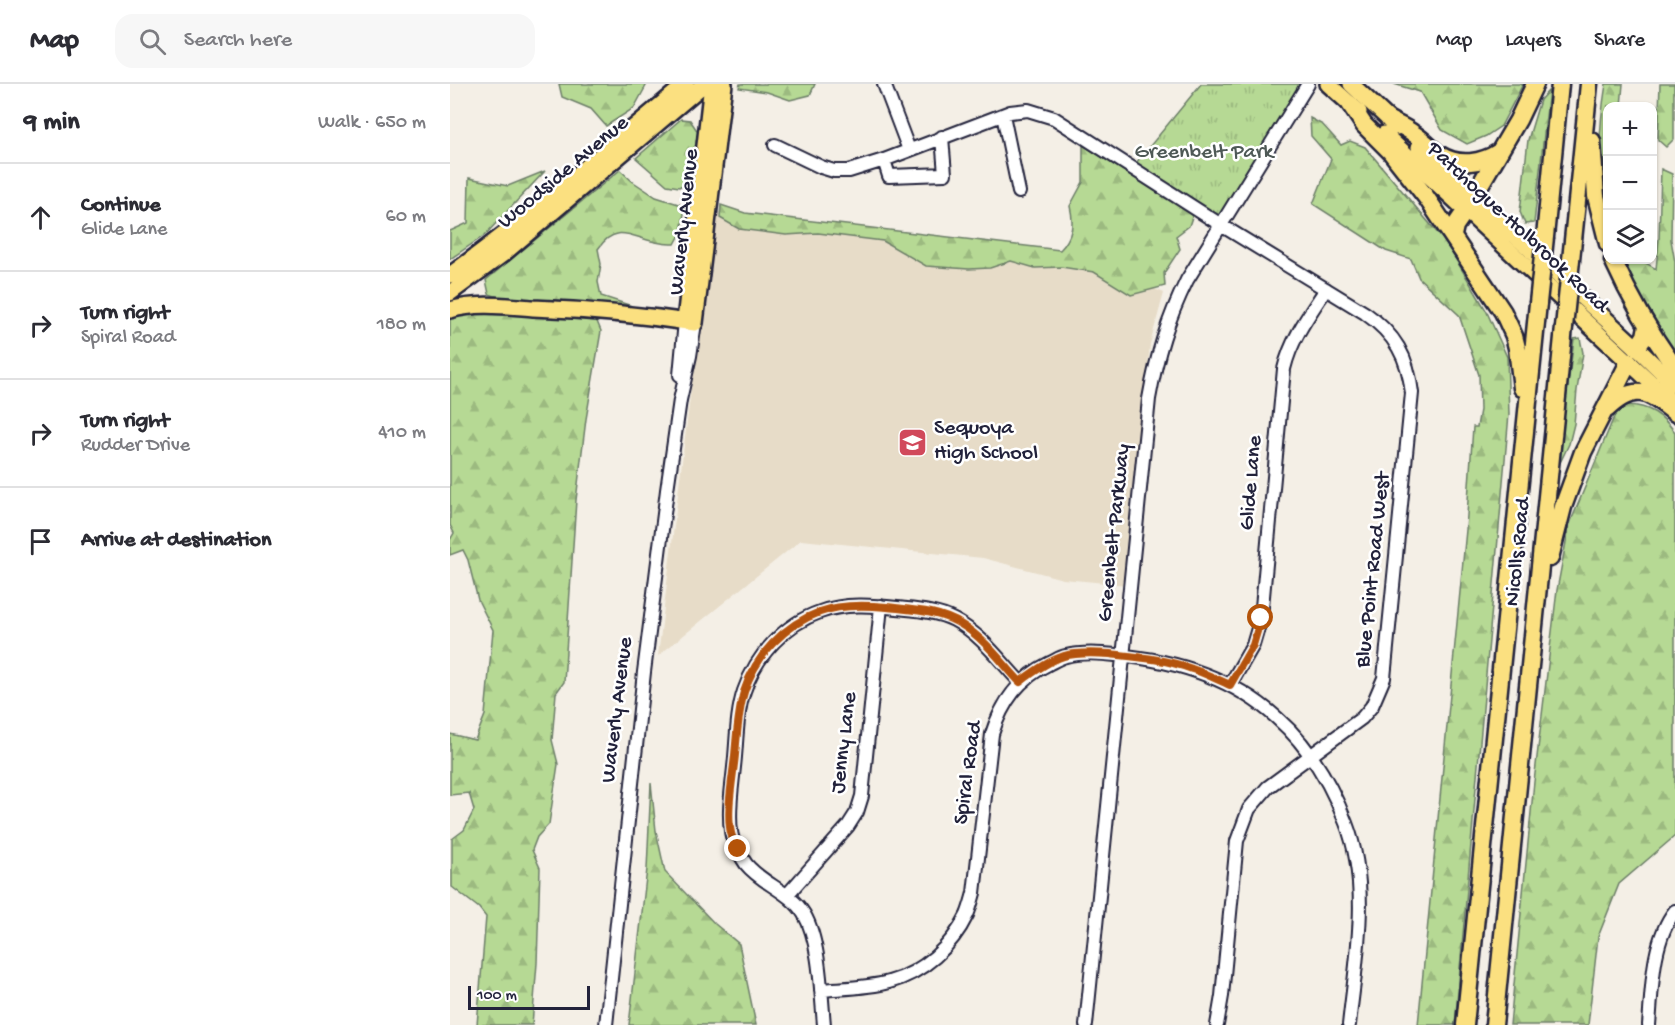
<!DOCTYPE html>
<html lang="en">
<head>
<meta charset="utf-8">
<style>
	:root { --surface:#fff; --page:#f7f7f7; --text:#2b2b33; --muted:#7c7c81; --line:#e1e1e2 }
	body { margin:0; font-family:"Gochi Hand",sans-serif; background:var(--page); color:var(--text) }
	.controls { position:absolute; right:18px; top:18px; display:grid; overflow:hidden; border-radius:12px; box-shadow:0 2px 4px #0004 }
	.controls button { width:54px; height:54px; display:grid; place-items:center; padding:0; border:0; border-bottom:2px solid var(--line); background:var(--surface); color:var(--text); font:30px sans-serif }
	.scale { position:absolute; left:18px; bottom:15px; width:122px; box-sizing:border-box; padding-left:6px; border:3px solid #22223b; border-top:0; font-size:16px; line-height:21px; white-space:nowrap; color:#22223b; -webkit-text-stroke:4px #fff; paint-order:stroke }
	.stop { position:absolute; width:18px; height:18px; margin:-14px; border:4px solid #b45309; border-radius:50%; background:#fff }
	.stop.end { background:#b45309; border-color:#fff; box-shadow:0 2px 6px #0008 }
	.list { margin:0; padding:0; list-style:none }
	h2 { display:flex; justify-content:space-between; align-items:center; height:78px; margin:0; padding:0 24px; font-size:26px }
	h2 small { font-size:20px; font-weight:400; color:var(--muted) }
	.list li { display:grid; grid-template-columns:39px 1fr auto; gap:18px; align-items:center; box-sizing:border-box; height:108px; padding:0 24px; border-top:2px solid var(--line) }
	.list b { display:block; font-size:22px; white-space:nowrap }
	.list p { margin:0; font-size:20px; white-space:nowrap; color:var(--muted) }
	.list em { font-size:20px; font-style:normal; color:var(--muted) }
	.icon { flex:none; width:33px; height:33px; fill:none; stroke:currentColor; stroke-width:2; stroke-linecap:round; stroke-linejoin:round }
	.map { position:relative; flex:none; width:1225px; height:941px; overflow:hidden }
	header { display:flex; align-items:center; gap:36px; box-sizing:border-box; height:84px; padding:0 30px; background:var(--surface); border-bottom:2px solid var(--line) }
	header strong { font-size:28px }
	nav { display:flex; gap:33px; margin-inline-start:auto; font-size:21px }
	.search { width:420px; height:54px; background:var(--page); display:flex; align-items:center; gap:15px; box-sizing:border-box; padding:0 21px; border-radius:18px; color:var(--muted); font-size:22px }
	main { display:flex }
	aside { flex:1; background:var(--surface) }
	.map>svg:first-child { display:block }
	.built { fill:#e7dcc8 }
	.grass { fill:url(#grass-tufts); stroke:#6c7e68; stroke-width:1.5 }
	.forest { fill:url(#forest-firs); stroke:#6c7e68; stroke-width:1.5 }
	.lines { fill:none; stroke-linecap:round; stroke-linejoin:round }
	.minor-casing { stroke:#22223b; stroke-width:16 }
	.major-casing { stroke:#22223b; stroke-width:20 }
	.highway-casing { stroke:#22223b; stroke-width:21 }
	.minor { stroke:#fff; stroke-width:12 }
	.major { stroke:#fbe080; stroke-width:15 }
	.highway { stroke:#fbe080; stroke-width:16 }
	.highway-bridge-casing { stroke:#22223b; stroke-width:21; stroke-linecap:butt }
	.highway-bridge { stroke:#fbe080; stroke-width:16 }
	.route { stroke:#b45309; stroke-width:8 }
	.labels { text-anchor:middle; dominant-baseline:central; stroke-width:5; stroke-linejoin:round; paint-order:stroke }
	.park-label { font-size:22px; fill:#4e5956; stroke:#fff }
	.street-label { font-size:22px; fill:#22223b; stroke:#fff }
	.poi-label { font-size:22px; fill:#22223b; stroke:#fff; text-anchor:start }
</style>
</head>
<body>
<header>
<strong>Map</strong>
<div class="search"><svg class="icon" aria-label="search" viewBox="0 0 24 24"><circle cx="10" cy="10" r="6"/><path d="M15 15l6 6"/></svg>Search here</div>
<nav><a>Map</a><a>Layers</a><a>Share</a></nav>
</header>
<main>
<aside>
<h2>9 min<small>Walk · 650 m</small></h2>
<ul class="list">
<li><svg class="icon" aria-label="ahead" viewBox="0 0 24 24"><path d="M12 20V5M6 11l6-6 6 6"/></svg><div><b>Continue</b><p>Glide Lane</p></div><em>60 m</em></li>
<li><svg class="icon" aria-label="right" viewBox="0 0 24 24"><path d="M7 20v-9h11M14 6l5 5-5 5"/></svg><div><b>Turn right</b><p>Spiral Road</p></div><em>180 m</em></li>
<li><svg class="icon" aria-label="right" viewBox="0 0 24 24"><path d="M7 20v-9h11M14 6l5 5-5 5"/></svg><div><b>Turn right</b><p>Rudder Drive</p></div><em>410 m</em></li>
<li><svg class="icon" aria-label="arrive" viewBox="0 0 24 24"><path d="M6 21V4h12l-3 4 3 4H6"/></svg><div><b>Arrive at destination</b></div></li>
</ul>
</aside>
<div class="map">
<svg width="1225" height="941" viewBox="0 0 1225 941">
	<defs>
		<pattern id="grass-tufts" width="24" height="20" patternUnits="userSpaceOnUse" patternTransform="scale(1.5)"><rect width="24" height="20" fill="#b6d994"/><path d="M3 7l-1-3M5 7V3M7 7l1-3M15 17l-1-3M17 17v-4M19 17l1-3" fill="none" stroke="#9cba80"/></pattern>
		<pattern id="forest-firs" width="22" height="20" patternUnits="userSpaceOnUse" patternTransform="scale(1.5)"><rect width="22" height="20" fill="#b6d994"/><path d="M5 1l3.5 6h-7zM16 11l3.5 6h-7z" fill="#9cba80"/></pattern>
	</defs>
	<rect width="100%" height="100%" fill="#f4efe6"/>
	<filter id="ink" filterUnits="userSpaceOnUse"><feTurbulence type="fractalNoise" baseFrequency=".0167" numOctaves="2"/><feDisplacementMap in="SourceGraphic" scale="12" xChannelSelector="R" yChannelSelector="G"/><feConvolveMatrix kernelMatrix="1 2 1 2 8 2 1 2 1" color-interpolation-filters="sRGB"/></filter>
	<g filter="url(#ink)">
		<path class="built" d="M263,127L622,169L714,209L700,260L677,501L613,495L533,474L351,456L208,572Z"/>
		<path class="grass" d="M751,0H852L768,134L686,79Z"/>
		<path class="forest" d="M109,0H197L184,24L156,42L141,25L112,13Z
			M290,0H365L360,11L340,16L317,8L289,4Z
			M944,0H1073L1051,42L1036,52L1017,60L992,46L970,8Z
			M1156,0H1173L1171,22H1158L1157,130C1146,87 1149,43 1156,0Z
			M1210,0H1224V55L1216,63L1208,56Z
			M1099,6L1084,139L1075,140L1070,128L1078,56L1090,16Z
			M860,34L873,41L891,61L900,57L915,63L996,159L1036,226L1057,273L1059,330L1005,941H968L1016,446L1023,343H1027L1030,326L1029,291L1009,231L969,194L961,175L936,167L863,120L881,75L861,52Z
			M231,35L240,36L248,48L239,97L229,103L217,101L186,74Z
			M633,61L743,130L739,142L726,152L730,165L714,189L715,202L681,211L644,188L611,183L585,184L561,177L540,184L519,185L476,182L433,157L368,149L336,151L289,145L270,134L271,121L295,129L610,166C623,153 624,139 620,122L633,98Z
			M1211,85L1222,90L1221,156L1225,178V270L1170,176H1191L1206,185L1209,155Z
			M170,86L182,97L206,113L235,122L231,149L225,160C221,160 216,160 211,159C185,156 167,136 148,165L151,180L148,198L151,212L182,222L61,217L39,210L36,196Z
			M95,87L35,151L0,175V147L18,139L19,94L58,102Z
			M33,229L146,235L151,247L136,335L126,416L114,598L106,609L102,656L108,680L99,740L87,753L82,766L90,784L87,879L82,941H27L36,833L29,824L2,803V755L14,746L24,726L19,709L0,711V650L25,656L35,631L43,546L28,516L18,476L13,466L0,471V456L4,449L0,441V234L8,230Z
			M1130,254L1133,269L1127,306L1124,340L1119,360L1107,385L1124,255Z
			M1178,321C1200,322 1212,331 1225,348V752L1169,800L1148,853L1138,941H1060L1084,698L1107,506L1119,442L1166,328Z
			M201,699L206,747L215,788L265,840L289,860L306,941H179L197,785Z"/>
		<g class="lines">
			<defs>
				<path id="minor" d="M434,0L459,66
					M553,31L569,108
					M325,61L371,83L384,87H399L434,76L560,28L578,26L604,34L771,141L915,229C945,250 958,273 962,309L934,594L922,622L912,634L818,703L799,725L787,757L772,912L767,941
					M434,76L439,92L495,90L492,53
					M230,291L235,237
					M780,601L803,561L811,534L834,285C841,255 859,231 876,205
					M337,811L398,742L407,728L412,712L431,522
					M371,906C393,904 418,904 439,898C473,889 502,862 517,831C520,824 522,816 524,809L542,650C552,618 569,594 600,579C605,577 610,573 616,572C632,568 649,569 666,571C724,576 783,594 827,634C859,662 881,700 896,739C921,803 906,875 899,941
					M156,941L194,588L217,406L230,316L240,272L245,239
					M374,941C371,909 370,857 354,830C340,807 312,800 296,780C290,771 282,758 281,747C278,726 282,704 284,683C287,658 286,631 294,607C306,571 335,540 370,528C395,519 422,521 447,524C466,526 487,527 504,536C531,550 550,577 570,598
					M636,941L699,315C707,270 717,237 737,196L858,0
					M1199,941C1202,905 1202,856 1225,827"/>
				<path id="major" d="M878,0L909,28
					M901,0L947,43
					M934,50L1225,321
					M969,63L1187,264L1225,301
					M0,191C82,132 158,64 236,0
					M0,209L53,170L254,0
					M0,226C26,218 56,222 83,224C138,226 192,231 245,239L274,0
					M235,237L262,0"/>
				<path id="highway" d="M900,20L914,41L940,67L976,113L1053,228L1064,252L1067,264L1072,304
					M939,36C947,40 957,44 964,50C974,56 981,65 990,71C1009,83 1032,79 1049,68
					M1142,57L1146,112L1158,160
					M1023,113L1068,36L1085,0
					M1003,151L1005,142L1016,126
					M1095,153L1110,0
					M1121,176L1139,0
					M1163,176C1180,214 1201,250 1225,284
					M1187,264L1195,252L1197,242
					M1157,325C1185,298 1199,308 1225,329
					M1100,474L1113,423L1133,368L1179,278
					M1015,941L1088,219
					M1044,941L1114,243"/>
			</defs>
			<use href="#minor" class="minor-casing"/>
			<use href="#major" class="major-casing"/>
			<use href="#highway" class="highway-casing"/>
			<use href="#minor" class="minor"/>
			<use href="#major" class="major"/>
			<use href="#highway" class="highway"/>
			<defs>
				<path id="highway-bridge" d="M1088,219L1095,153
					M1114,243L1121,176"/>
			</defs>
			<use href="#highway-bridge" class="highway-bridge-casing"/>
			<use href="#highway-bridge" class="highway-bridge"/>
		</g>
	</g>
	<g class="lines" filter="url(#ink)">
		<path class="route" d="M288,765C285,760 282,754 281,749C276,727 283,693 285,671C287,650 288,628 294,608C305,572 334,541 370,528C390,520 416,521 437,523C463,526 490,527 512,541C535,555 552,579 570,598C583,588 598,577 614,572C628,568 645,569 660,570C688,573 716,575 742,585C755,589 768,596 780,601L803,561L811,534"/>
	</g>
	<defs>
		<symbol id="school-square" viewBox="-11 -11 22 22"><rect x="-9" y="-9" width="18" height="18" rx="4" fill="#d1495b" stroke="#fff"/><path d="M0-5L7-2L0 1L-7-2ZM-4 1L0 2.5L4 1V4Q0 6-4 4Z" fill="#fff"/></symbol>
	</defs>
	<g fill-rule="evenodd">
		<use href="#school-square" x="446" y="342" width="33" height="33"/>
	</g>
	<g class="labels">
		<g class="park-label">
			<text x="754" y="69">Greenbelt Park</text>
		</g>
		<g class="street-label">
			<text transform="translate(114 89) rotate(-40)">Woodside Avenue</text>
			<text transform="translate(235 138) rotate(-84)">Waverly Avenue</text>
			<text transform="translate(1067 144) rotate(43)">Patchogue-Holbrook Road</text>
			<text transform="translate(802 399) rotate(-85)">Glide Lane</text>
			<text transform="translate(665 449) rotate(-84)">Greenbelt Parkway</text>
			<text transform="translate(1069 468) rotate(-84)">Nicolls Road</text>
			<text transform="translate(924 486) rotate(-84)">Blue Point Road West</text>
			<text transform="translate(168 626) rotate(-83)">Waverly Avenue</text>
			<text transform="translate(395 659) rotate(-83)">Jenny Lane</text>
			<text transform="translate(519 689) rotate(-82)">Spiral Road</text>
		</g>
		<g class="poi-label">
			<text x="484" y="345">Sequoya<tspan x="484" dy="25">High School</tspan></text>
		</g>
	</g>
</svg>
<div class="controls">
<button>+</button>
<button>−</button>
<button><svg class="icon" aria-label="layers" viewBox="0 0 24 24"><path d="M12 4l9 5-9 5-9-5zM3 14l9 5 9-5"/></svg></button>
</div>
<div class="scale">100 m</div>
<div class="stop" style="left:811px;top:534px"></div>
<div class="stop end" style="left:288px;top:765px"></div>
</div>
</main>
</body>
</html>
